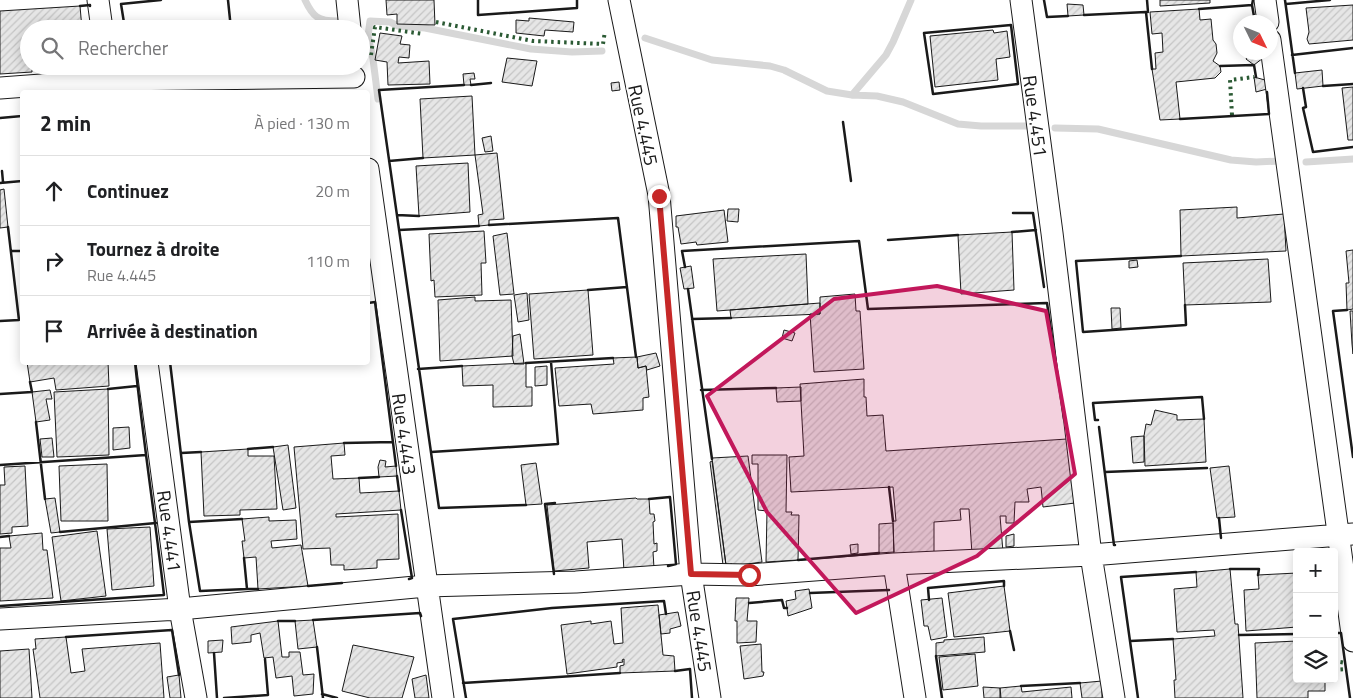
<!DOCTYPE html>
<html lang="fr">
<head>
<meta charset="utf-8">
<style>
	:root { --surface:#fff; --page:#f2f2f2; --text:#202124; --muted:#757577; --line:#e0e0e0 }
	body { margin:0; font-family:"Titillium Web",sans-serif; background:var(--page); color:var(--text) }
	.controls { position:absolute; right:15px; bottom:15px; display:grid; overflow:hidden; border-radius:5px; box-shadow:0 2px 12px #0003 }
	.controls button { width:45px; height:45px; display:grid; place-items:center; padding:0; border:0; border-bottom:1px solid var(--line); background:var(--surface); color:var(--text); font:25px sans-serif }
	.compass { position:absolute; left:1233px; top:15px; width:45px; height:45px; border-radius:50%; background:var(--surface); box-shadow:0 2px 12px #0003; rotate:133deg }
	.stop { position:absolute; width:15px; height:15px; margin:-11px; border:4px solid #c62828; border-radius:50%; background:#fff }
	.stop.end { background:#c62828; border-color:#fff; box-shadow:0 1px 5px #0008 }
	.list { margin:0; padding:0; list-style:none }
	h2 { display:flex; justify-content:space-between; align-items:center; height:65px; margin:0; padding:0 20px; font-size:21px }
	h2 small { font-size:16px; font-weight:400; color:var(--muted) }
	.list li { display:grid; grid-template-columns:32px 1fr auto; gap:15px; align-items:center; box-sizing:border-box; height:70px; padding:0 20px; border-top:1px solid var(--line) }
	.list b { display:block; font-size:19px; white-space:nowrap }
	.list p { margin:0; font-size:16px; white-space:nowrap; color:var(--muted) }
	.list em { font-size:16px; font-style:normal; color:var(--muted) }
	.icon { flex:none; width:28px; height:28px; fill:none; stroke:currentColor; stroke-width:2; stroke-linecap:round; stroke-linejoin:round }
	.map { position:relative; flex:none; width:1353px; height:698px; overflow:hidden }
	.search { position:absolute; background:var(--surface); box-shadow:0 2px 12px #0003; left:20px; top:20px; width:350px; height:55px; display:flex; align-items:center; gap:12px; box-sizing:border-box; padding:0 18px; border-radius:28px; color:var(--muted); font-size:19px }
	.panel { position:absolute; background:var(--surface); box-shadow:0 2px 12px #0003; left:20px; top:90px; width:350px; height:275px; border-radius:5px }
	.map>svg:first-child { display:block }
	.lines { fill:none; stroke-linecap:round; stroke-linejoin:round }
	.stream { stroke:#d7d7d7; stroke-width:7 }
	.building { fill:url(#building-hatch); stroke:#1a1a1a }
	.minor-casing { stroke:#1a1a1a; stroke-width:23 }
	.minor { stroke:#fff; stroke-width:21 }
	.hedge { stroke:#2b5a34; stroke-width:4; stroke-dasharray:2.5 4; stroke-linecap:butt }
	.wall { stroke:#1a1a1a; stroke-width:2.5 }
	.route { stroke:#c62828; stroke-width:6 }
	.marked { fill:#c2185b; fill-opacity:0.2; stroke:#c2185b; stroke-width:4; stroke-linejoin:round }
	.labels { text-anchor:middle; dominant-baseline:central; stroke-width:4; stroke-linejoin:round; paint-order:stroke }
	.street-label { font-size:19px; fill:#1a1a1a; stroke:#fff }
</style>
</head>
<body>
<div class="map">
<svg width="1353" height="698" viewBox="0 0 1353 698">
	<defs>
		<pattern id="building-hatch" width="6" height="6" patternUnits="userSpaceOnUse" patternTransform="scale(1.25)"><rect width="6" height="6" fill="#e6e6e6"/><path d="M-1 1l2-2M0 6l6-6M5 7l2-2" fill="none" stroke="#c5c5c5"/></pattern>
	</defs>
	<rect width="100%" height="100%" fill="#fff"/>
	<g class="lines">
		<path class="stream" d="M305,0C313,17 318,21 337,21
			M645,38L712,60L770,66L784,70L827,91L852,95L877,96L903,102L958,124L981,126H1029
			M852,95L886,55L893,42L911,0
			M378,99L373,59L368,36L370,21L390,22L398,26L425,28L531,49L572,52L602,51
			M1055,128L1098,129L1231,160L1256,162L1280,161
			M1306,162L1353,159"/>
	</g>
	<path class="building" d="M386,0H434L435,25L397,24V14L387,15Z
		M1160,0H1210V3L1160,6Z
		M1067,4L1083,5L1084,15L1068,16Z
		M1353,5V40L1309,44L1307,39L1309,32L1306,8Z
		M80,6L82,29H29V66H82L32,69V72L0,74V11Z
		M1199,9L1200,20L1211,19L1213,40L1216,44L1217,53L1213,61L1220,66L1221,72L1215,78L1176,82L1180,119L1160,120L1152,69H1156L1155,53L1163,52L1162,33L1152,34L1150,12Z
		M529,18L574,22L573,32L545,30L544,36L516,33V20L529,21Z
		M993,30L994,33L1007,31L1010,57L996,59L998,80L935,87L930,36Z
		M380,33L402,36L400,44L410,45L409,58L399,57L398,63L429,61L430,84L388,85L387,62L375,60Z
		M1250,52H1263V58L1254,65L1246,59Z
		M507,58L537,61L532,86L502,82Z
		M1322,70L1323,86L1297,89L1295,73Z
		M474,73L475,79H470L471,85H464L463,74Z
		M1254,77L1265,80L1267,89L1256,92Z
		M619,82L620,90L612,91L611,83Z
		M1353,87V140H1348L1342,88Z
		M472,96L475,155L423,158L420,99Z
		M491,136L493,151L485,152L482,138Z
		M497,153L504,219L489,220V225L479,226L478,215L483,214L475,155Z
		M468,163L470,212L419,216L416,166Z
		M4,189L8,227L0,228V190Z
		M1237,207V218L1284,214L1286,251L1181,256L1180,210Z
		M728,209H739L738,222L727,221Z
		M724,210L728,242L697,245L696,242L681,244L678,227H676V216Z
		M484,231L486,263H481L482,295L435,297L434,280L431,281L429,234Z
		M1012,232L1014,290L961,294L958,235Z
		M507,233L514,294L500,295L493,236Z
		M1353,250V309L1347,310L1346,283H1349L1346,251Z
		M806,254L808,304L717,311L713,259Z
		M1268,259L1271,302L1185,305L1183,263Z
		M1137,260L1138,267L1129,268V261Z
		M691,266L694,288L684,289L680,268Z
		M588,290L593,355L534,359L529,294Z
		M527,293L529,320L518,322L514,295Z
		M855,294L856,311H860L864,369L814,372L810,314H820V297Z
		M475,297V301L511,300L513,356L440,361L438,300Z
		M820,303V314L731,318L730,310Z
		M1111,308H1120L1121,328L1112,329Z
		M1350,311H1353V354L1352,344Z
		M784,330L795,333L792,341L782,338Z
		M520,334L524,364H514L512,356L513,336Z
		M656,353L660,366L647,370L646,366L638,368L637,357Z
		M637,357L638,368L646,366L649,397L643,398V410L593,414L591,404L559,406L555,368L614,364L613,358Z
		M27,362H108L109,386L56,390L54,378L30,382Z
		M526,363V387H532V406L493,407V385L463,386L462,366Z
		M547,366V385L535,386V367Z
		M864,379V397H866L867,416L883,415L886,451L1067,439L1075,503L1043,507L1041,487L1027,489L1029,502H1015L1014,523H1006V516H1000L1003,552L972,554L969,509H960L961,520L934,522V554L894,556L893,521H896L893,487L791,492L789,457L804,456L800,384Z
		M801,387V401L777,402L776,388Z
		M108,389L109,455L57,457L54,392Z
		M50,390L52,399H46L50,420L36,422L32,392Z
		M1155,410L1177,415V420L1204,419L1206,462L1145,466L1144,436L1146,424L1151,425Z
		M129,427L130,448L113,450V428Z
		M1144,436V462L1133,463L1131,437Z
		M52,438L54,457H42L40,439Z
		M344,443L345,455L331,456L333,479L359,478L360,493L399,491L401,510L336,514V517L398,514L399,559L377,560V568L344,570V565H331L330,548L303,549L294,447Z
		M288,445L296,508L283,510L273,447Z
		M248,449V456H274L277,509L240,510V515L204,516L201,452Z
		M752,455H787L786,512H792L791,515H799L798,560L766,562L767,511L758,510V464H752Z
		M748,456L762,562L732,566V564L726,565L712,458Z
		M380,460L386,461L385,467L396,466L397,476L379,477L378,467Z
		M712,461L726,565H723L710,462Z
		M536,463L542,504L526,505L521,465Z
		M107,464L108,521H61L59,466Z
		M25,466L28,526L12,527V533L0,534V485H5L4,467Z
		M1229,466L1235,517L1217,518L1210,468Z
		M55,498L60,532L51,533L45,499Z
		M636,498L637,499H649L650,514H654L655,521L653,522L654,544L657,543V551L653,552L654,568L624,571L622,539L587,542L589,568L554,571L547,505Z
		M269,517V521L296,520L297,539L271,541L272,548L301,545L308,586L258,589L256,557L244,558L242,541H245L242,519Z
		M893,523L894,552L879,553V524Z
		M150,527L154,586L112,590L107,529Z
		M97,531L106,596L61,601L52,537Z
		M42,533L43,550H47L53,598L0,601V548H11L9,536Z
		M1014,534V546L1006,547V536Z
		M858,544V553L851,554L850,545Z
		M1230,569L1235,624H1238L1243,698H1175L1174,680H1176L1173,639L1215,636L1214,630L1177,632L1174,589L1197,587L1196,572Z
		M1297,573V627L1246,631L1244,590L1259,589L1258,575Z
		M1004,586L1010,631L954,637L948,593Z
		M809,589L812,608L788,616L786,601L796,599L795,591Z
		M736,598H749L747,621H757L756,642L737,643V621H735Z
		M942,598L947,637L931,640L928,626H924L921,600Z
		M658,605L663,655L674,656L675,671L620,673V666L624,665V659L622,660L623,662L617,663V667L567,674L561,625L591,621V624L611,621L614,644L623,643L621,608Z
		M678,612L681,626L670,629V633L661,634L659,615Z
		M313,620L317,647L298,649L295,621Z
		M278,621L282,657H289V652H300L303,675L314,674L313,694L294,696L292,676L276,678L273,657L264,658L260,633L251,635V642L232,644L231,627Z
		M66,637L71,673L85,671L82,649L160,643L164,698H40L33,649H36L35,639Z
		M984,637L985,652L936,656V643L944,642V640Z
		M223,640L222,652L208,653V641Z
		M1297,641V679H1325V691H1308V698H1257L1255,643Z
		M761,644L762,672H764L763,676L744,679L740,646Z
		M353,645L414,657L402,698H370L342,691Z
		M29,649L32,698H0V651Z
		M975,654L978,686L943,690L939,657Z
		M179,675L181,698H170L167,677Z
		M426,675L429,698H415L412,679Z
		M1102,681V698H1082L1080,683Z
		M1021,686L1022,692L1071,687L1072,698H1000V688Z
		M983,687L1000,688L1001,698H984Z"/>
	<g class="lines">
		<defs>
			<path id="minor" d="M98,0L102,29
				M347,0L350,29
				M619,0L659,195L691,574L710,698
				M1021,0L1052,233L1091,555L1114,698
				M1265,0L1268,22
				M1270,40L1353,641
				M0,88L109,80L354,77
				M368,169L443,698
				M147,362L180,609L196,698
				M894,564L915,698
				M0,619L180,609L426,586L576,582L691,574L749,575L894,564L1091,555L1353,534"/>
		</defs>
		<use href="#minor" class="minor-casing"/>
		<use href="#minor" class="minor"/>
		<path class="hedge" d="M436,22L533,41L603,44L605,31
			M371,55L375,27L423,34
			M1232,115L1230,80L1254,77
			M1334,661L1346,663
			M1334,670L1346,669"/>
		<path class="wall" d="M228,0L231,29
			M478,0V15L577,8V0
			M1044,0L1047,17L1068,16
			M1147,0L1148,12
			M1253,0L1252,5L1255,22
			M1285,0L1295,73
			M1286,4L1330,0
			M80,6L90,5V6
			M1199,9L1252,5
			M1084,15L1146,12L1152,69
			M1011,25L1018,84L933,94L924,33Z
			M125,29L121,4L161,0
			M1292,55L1353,48
			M130,66V68L171,66
			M1220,66L1254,65L1256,77
			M464,85L379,90L439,508L526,505
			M471,85L491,83
			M1323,86L1353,84
			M1303,88L1306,107L1303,108L1313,152L1353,147
			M0,118L22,116
			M1180,119L1269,114L1267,92
			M843,122L851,181
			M389,161L423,158
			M2,171L3,182
			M0,183L22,181
			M1013,213H1033L1044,287
			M397,215L419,216
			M489,225L618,218L636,357
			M399,230L479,226
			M1012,232L1036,230
			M888,240L958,235
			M12,251H22
			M1181,256L1076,261L1083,332L1186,325L1185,305
			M685,267L682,251L859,241L868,309L1047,303L1064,419
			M688,289L712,459
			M588,290L627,287
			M368,303L375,302L396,466
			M1347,310L1333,311L1353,457
			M692,319L731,318
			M0,321L19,320L8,227
			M170,362L189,522L242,519
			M526,363L613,358
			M418,369L462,366
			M108,389L137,386
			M701,390L776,388
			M0,394L32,392L30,382
			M1098,420H1095L1093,403L1202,397L1204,419
			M36,422L45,499
			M1099,427L1114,545H1115
			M344,443L393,442
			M248,449L273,447
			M431,452L558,444L551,362
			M181,453L201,452
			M0,465L146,455
			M1105,472L1207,468
			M397,476L399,491
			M359,478L379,477
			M889,487L893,521
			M649,499L670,497L676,564L668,566
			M401,510L412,578L409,579
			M1219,518L1221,538
			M189,522L200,591L247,589
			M60,532L156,523
			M0,537L9,536
			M244,558L247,589H258
			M798,560L879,553
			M1230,569H1259L1258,575
			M554,574L545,504L555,503
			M308,586L342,583
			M810,593L889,590
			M929,600L928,588L1004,581V586
			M749,603L782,600L784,608H787
			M0,606L164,595C155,517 143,440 135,362
			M313,620L420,613L421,616
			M278,621H295
			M1010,631L1014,650
			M1334,633H1341L1350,698
			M1239,635L1297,634
			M66,637L172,630L179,675
			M1130,641L1173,639
			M317,647L323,698
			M214,653L217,698
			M936,656L942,698
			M675,671L690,669L692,698
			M463,683L620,673
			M1021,686L1080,683
			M322,694L337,698
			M224,698L268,695L265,659
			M466,698L453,619L552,608L664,601L666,614
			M1138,698L1121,577L1196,572"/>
	</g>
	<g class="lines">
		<path class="route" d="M659,196L691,574L749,575"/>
	</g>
	<path class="marked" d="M937,286L1046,311L1075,474L977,556L856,613L767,512L707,396L834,299Z"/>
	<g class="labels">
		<g class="street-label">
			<text transform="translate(1036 116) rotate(82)">Rue 4.451</text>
			<text transform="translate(644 125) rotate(78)">Rue 4.445</text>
			<text transform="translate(405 434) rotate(82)">Rue 4.443</text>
			<text transform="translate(170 531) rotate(82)">Rue 4.441</text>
			<text transform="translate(700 631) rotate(81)">Rue 4.445</text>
		</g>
	</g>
</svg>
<div class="controls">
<button>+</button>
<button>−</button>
<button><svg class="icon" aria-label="layers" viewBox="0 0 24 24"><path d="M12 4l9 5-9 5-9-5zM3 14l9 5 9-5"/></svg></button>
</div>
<svg class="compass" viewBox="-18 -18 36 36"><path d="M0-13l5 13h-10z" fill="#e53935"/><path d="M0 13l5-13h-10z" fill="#757577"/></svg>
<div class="stop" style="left:749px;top:575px"></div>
<div class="stop end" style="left:659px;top:196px"></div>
<div class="search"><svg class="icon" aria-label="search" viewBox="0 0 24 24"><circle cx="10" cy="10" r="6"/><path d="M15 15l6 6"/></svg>Rechercher</div>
<section class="panel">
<h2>2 min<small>À pied · 130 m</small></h2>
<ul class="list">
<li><svg class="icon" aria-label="ahead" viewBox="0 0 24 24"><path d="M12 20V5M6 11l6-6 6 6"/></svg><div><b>Continuez</b></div><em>20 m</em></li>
<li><svg class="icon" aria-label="right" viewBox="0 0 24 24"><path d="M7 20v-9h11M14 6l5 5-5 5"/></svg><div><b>Tournez à droite</b><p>Rue 4.445</p></div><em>110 m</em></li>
<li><svg class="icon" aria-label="arrive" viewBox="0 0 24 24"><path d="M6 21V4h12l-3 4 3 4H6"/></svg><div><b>Arrivée à destination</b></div></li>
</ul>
</section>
</div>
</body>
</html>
